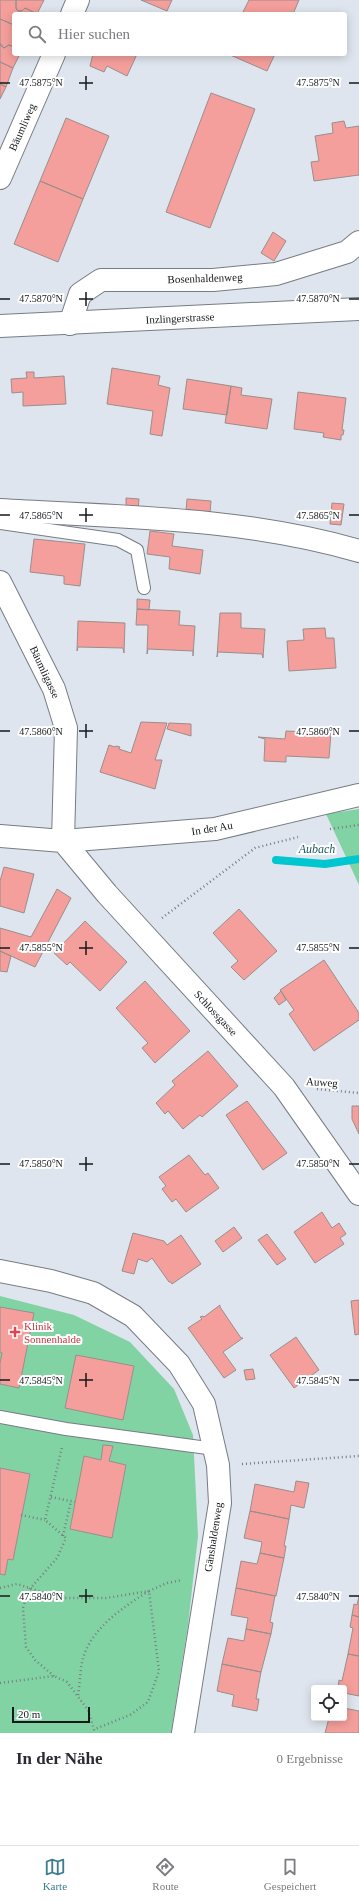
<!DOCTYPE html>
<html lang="de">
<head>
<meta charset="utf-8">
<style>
	:root { --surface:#fff; --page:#f7f7f7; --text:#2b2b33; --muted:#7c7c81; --line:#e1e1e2; --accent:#3c7d90 }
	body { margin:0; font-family:Georgia,serif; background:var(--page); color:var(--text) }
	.controls { position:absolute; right:12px; bottom:12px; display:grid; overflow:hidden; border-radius:4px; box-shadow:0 2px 10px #0003 }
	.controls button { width:36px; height:36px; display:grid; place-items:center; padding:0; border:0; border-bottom:1px solid var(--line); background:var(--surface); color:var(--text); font:20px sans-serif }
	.scale { position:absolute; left:12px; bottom:10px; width:78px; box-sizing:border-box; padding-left:4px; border:2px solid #16181c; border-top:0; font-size:11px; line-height:14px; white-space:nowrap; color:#16181c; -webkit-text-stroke:3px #fff; paint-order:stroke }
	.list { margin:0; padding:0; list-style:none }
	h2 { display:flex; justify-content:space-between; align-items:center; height:52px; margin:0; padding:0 16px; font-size:17px }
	h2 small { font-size:13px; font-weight:400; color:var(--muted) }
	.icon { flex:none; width:22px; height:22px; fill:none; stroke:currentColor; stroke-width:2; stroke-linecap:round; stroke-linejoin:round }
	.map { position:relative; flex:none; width:359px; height:1733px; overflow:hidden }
	.search { position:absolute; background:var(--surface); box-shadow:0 2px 10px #0003; left:12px; right:12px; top:12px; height:44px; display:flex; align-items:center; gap:10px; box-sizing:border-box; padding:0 14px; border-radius:4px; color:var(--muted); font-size:15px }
	.sheet { height:112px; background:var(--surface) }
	nav { display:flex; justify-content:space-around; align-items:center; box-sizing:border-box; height:56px; border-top:1px solid var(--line); background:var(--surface); font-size:11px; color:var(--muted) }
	nav a { display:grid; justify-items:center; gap:2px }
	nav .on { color:var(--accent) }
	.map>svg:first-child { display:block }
	.green { fill:#82d3a4 }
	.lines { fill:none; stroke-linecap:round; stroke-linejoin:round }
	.stream { stroke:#00c6d0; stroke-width:8 }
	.building { fill:#f49f9b; stroke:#9a8e8d }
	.service-casing { stroke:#777c84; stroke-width:14 }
	.minor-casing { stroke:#777c84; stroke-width:24 }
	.tertiary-casing { stroke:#777c84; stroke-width:24 }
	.path { stroke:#797d84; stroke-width:2.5; stroke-dasharray:1 3; stroke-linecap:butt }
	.service { stroke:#fff; stroke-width:12 }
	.minor { stroke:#fff; stroke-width:22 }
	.tertiary { stroke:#fff; stroke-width:22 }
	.ticks { fill:none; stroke:#16181c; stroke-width:1.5 }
	.health-dot { fill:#e0444e; stroke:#fff; stroke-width:1.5 }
	.labels { text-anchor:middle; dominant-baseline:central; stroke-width:4; stroke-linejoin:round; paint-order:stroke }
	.street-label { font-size:11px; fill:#16181c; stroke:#fff }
	.health-label { font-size:11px; fill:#be3a42; stroke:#fff; text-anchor:start }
	.water-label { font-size:12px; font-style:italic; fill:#1c5c60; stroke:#fff }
	.ticks-label { font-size:10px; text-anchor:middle; fill:#16181c; stroke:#fff; stroke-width:4; stroke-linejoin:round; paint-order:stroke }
</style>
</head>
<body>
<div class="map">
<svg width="359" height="1733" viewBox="0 0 359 1733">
	<rect width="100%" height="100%" fill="#dfe5ee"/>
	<path class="green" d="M359,809V885L326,814Z
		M0,1296L74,1315L130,1342L174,1389L193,1435L198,1536L188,1625L171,1733H0Z"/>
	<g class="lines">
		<path class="stream" d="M276,860L325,864L359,859"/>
	</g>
	<path class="building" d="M0,0H16V8L18,11H22L25,8L37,14H14V25L0,19Z
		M16,0H44L37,14L25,8L22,11H18L16,8Z
		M141,0H172L167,11Z
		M249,0H299L293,14H242Z
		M0,19L14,25V47L9,45L4,48L0,45Z
		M0,43L4,48L9,45L14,47V54H20L13,68L0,62Z
		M93,54H137L127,76L107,66L104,72L90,66Z
		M228,54H275L267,71Z
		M0,62L13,68L6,87L0,84Z
		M0,84L6,87L0,99Z
		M211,93L255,109L210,228L166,212Z
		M66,118L109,136L83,199L40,181Z
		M344,121L346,128L359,126V175L314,181L311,162L319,161L315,136L333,133L332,123Z
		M40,181L83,199L58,262L14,244Z
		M273,232L286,241L274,261L261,253Z
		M112,368L160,376L158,385L170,388L162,436L150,434L153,411L107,404Z
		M26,372H34V378L64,376L66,404L23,406V392L12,393L11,379L27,378Z
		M187,379L231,386L227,415L183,409Z
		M231,386L242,388L241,395L272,399L267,429L225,423Z
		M298,392L346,398L342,430H344L343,435H341V440L323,437L324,433L294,429Z
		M126,498L139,499L138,510L126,509Z
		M187,499L211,501L210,513L186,511Z
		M332,503L344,504L341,525L330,524Z
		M150,531L174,534L172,546L203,550L200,574L169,569L170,557L147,554Z
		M34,539L85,544L80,586L64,584V576L30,572Z
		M137,599L150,600L149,610L137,609Z
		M137,609L180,611L179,625L195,626L193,656V651L148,649L147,654L148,625H136Z
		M220,613H241V628L265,629L263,658L262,654L218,652L217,657Z
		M78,621L125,623L124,653L123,648L78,647L77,651Z
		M325,628L326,638H334L336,668L289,671L287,641L304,640L303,629Z
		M141,722L167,723L155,760H162L155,789L100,772L109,745L115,747L116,746L120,747L119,749L131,753Z
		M169,723L191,724V736L167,729Z
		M286,731L331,733L329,758L286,756V762L264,761L265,739L258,737L285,739Z
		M4,867L34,874L24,913L0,906V881Z
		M57,889L71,898L35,967L0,951V928L31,937Z
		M239,909L277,951L244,980L231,967L238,961L213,933Z
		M85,921L127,962L100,991L70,962L67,965L54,953Z
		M0,951L11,956L7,972L0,971Z
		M324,960L359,1013V1020L314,1051L289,1014L294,1010L280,990Z
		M145,981L190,1031L155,1063L142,1048L148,1043L116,1008Z
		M281,991L286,1000L279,1005L274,998Z
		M208,1051L238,1086L202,1117L200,1115L183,1129L168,1111L165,1114L156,1103L175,1085L172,1081Z
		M247,1101L287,1153L263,1170L226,1115Z
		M352,1106H359V1134L352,1119Z
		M189,1155L205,1175L208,1173L219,1188L186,1212L176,1199L172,1202L162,1189L166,1186L159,1177Z
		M322,1212L332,1228L339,1223L346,1234L340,1238L344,1244L315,1263L294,1232Z
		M234,1227L242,1238L223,1252L215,1241Z
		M133,1233L164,1241L167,1245L181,1235L201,1264L172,1284L171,1282H169L152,1258L147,1262L138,1259L134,1274L122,1271Z
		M267,1234L286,1259L277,1265L258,1240Z
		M359,1300V1334L355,1335L351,1301Z
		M220,1305V1307L241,1338H243L223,1352L236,1370L224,1378L188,1328L202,1319L200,1317L203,1316L204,1317Z
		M0,1307L34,1313L19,1388L0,1384V1363L2,1353L0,1352Z
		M296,1337L319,1370L294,1388L270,1355Z
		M76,1355L134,1366L123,1420L65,1408Z
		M253,1369L255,1379L246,1380L244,1370Z
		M103,1445L113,1446L109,1461L126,1465L112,1538L70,1529L84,1456L101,1460Z
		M0,1468L30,1474L13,1560L8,1559L5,1575L0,1574Z
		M296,1481L309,1483L304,1508L291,1505L289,1519L250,1511L255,1484L294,1492Z
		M250,1511L289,1519L284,1546H286L284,1558L260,1553L262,1542L244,1538Z
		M260,1553L284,1558L276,1596L236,1588L241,1561L257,1564Z
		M236,1588L275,1596L270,1622L273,1623L271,1634L246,1629L248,1618L231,1615Z
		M359,1596V1617L352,1615L354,1604L357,1605Z
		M352,1615L359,1617V1656L348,1654L353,1628L350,1627Z
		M246,1629L271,1634L261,1672L222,1664L228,1638L244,1641Z
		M348,1654L359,1656V1696L344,1693V1688H338L339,1680L342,1681Z
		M222,1664L261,1672L256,1699H259L257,1711L232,1706L234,1695L217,1691Z
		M344,1708L359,1711V1733H325L329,1718H344Z"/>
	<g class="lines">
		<defs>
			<path id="service" d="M0,523L118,540L137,550L144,588
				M0,1417L66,1429L215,1449"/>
			<path id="minor" d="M72,14L78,0
				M0,178L54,54
				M70,324L80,294L101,280H213L276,274L347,252L359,242
				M0,510C120,517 243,517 359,551
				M0,582L54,689L66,728L63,841
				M0,836L63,841L215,829L359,795
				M63,841L107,894L284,1087L359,1194
				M0,1271L51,1281L93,1293L133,1316L179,1364L204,1404L218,1465L220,1503L183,1733"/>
			<path id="tertiary" d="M0,326L359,309"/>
		</defs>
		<use href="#service" class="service-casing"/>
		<use href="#minor" class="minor-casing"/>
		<use href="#tertiary" class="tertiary-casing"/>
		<path class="path" d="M330,829L359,825
			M162,918L255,848L298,837
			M317,1089L359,1093
			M242,1464L359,1456
			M51,1497L75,1502
			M21,1515L45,1520
			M63,1536L71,1501
			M0,1588L17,1584L60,1598H106L149,1591L167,1583L182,1580
			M54,1676L35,1660L26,1647L23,1608L28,1591L57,1558L66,1538L45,1520L62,1447
			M0,1683L54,1676L67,1682L88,1710L95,1733
			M78,1695C80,1683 80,1670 83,1658C92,1628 123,1607 149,1591L159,1671L148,1702L130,1715L95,1729"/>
		<use href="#service" class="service"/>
		<use href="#minor" class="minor"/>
		<use href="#tertiary" class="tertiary"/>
	</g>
	<path class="ticks" d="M86,76V90M0,83H10M79,83H93M349,83H359M86,292V306M0,299H10M79,299H93M349,299H359M86,508V522M0,515H10M79,515H93M349,515H359M86,724V738M0,731H10M79,731H93M349,731H359M86,941V955M0,948H10M79,948H93M349,948H359M86,1157V1171M0,1164H10M79,1164H93M349,1164H359M86,1373V1387M0,1380H10M79,1380H93M349,1380H359M86,1589V1603M0,1596H10M79,1596H93M349,1596H359"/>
	<path class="health-dot" d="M13 1326h4v4h4v4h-4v4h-4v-4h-4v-4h4z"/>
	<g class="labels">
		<g class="street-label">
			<text transform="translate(22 127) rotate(-66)">Bäumliweg</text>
			<text transform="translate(205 278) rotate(-2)">Bosenhaldenweg</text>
			<text transform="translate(180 318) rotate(-3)">Inzlingerstrasse</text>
			<text transform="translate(45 672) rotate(65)">Bäumligasse</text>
			<text transform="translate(212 828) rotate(-9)">In der Au</text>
			<text transform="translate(216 1013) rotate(47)">Schlossgasse</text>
			<text transform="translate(322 1082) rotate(4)">Auweg</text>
			<text transform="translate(213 1537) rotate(-81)">Gänshaldenweg</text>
		</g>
		<g class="health-label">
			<text x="24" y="1326">Klinik<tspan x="24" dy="13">Sonnenhalde</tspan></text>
		</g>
		<g class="water-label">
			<text x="317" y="849">Aubach</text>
		</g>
	</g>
	<g class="ticks-label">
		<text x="41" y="86">47.5875°N</text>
		<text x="318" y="86">47.5875°N</text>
		<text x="41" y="302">47.5870°N</text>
		<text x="318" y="302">47.5870°N</text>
		<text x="41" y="519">47.5865°N</text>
		<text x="318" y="519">47.5865°N</text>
		<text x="41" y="735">47.5860°N</text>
		<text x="318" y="735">47.5860°N</text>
		<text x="41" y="951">47.5855°N</text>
		<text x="318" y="951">47.5855°N</text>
		<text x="41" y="1167">47.5850°N</text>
		<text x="318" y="1167">47.5850°N</text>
		<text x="41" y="1384">47.5845°N</text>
		<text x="318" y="1384">47.5845°N</text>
		<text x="41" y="1600">47.5840°N</text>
		<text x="318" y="1600">47.5840°N</text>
	</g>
</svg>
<div class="controls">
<button><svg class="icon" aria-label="locate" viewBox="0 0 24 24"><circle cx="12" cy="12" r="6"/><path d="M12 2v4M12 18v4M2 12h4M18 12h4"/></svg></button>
</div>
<div class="scale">20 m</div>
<div class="search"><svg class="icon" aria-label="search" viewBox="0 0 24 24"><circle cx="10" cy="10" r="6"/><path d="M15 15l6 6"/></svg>Hier suchen</div>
</div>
<section class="sheet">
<h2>In der Nähe<small>0 Ergebnisse</small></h2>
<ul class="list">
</ul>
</section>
<nav>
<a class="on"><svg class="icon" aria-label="map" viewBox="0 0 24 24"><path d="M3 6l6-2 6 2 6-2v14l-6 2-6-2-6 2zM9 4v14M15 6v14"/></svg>Karte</a>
<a><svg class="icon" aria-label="directions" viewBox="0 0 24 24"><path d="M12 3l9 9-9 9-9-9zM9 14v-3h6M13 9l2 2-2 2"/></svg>Route</a>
<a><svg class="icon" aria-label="saved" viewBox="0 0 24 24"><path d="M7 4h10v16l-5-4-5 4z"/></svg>Gespeichert</a>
</nav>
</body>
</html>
